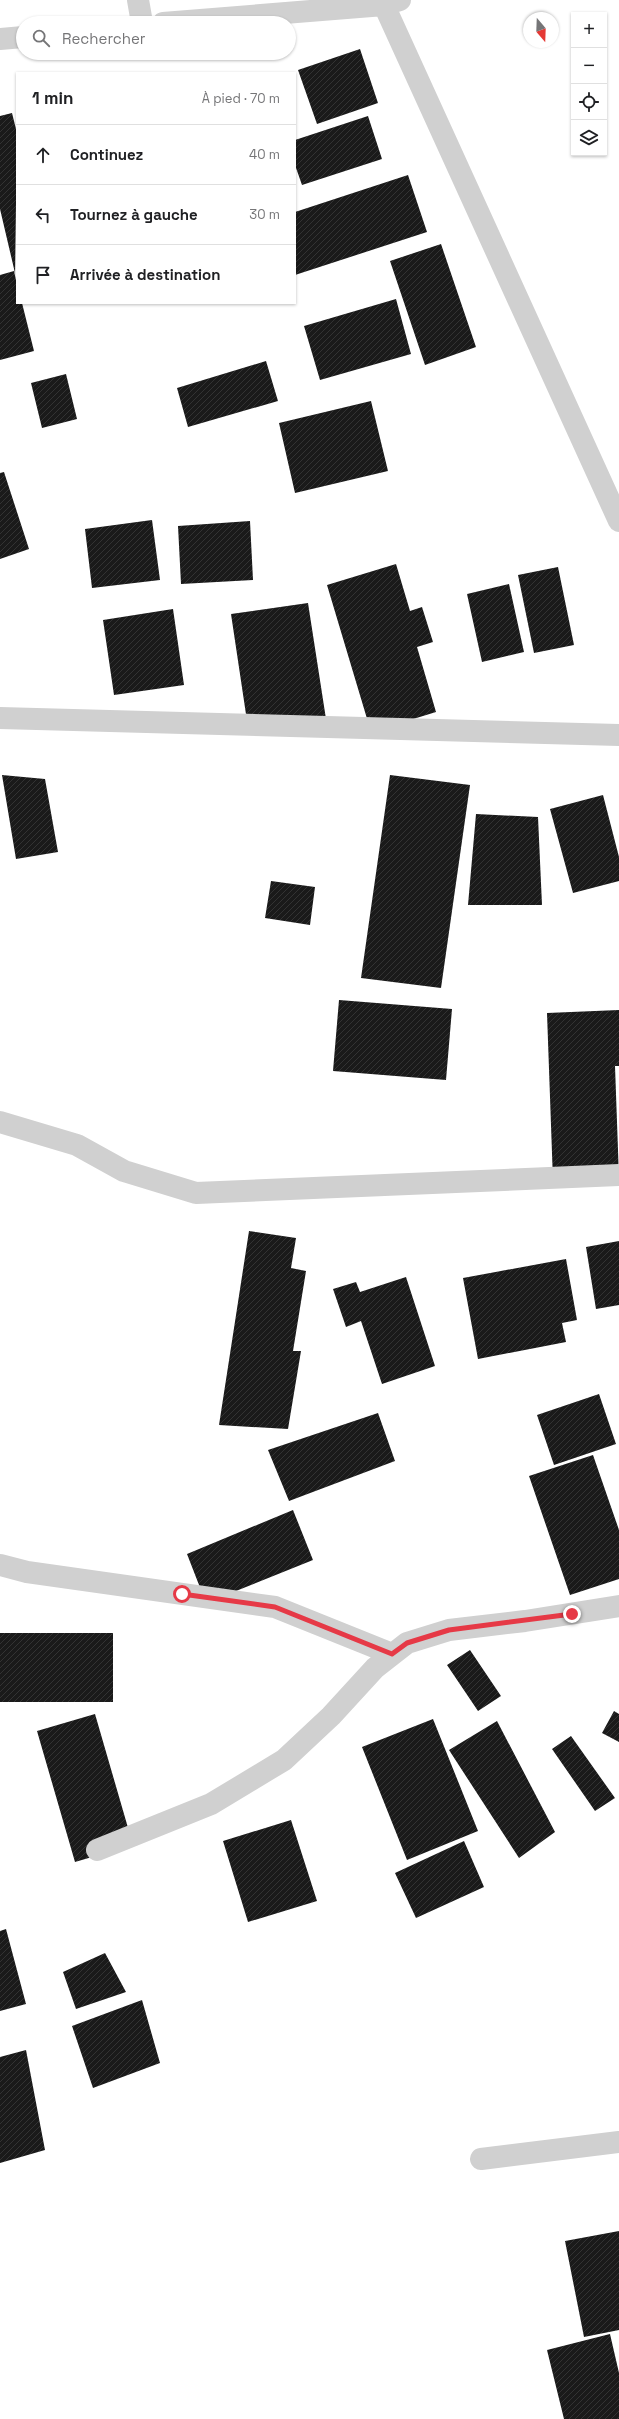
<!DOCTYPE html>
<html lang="fr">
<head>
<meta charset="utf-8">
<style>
	:root { --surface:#fff; --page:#f6f6f6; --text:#202124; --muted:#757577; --line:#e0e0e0 }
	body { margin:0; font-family:"Space Grotesk",sans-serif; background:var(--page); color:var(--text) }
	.controls { position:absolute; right:12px; top:12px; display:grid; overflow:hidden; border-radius:0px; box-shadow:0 1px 3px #0004 }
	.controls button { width:36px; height:36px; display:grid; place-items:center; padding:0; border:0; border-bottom:1px solid var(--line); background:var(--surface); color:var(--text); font:20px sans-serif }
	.compass { position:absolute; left:523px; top:12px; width:36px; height:36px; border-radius:50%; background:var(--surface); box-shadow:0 1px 3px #0004; rotate:161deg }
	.stop { position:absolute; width:12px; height:12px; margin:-9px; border:3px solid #e63946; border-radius:50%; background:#fff }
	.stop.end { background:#e63946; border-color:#fff; box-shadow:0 1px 4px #0008 }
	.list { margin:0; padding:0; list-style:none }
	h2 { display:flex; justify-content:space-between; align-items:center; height:52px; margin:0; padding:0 16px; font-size:17px }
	h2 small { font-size:13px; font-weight:400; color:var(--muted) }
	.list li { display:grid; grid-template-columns:26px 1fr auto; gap:12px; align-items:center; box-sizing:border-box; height:60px; padding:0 16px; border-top:1px solid var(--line) }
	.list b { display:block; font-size:15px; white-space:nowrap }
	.list em { font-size:13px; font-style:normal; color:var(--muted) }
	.icon { flex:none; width:22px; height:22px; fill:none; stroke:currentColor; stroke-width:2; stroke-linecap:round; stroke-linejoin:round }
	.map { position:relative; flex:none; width:619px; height:2419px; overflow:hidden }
	.search { position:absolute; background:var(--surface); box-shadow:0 1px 3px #0004; left:16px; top:16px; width:280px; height:44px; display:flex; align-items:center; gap:10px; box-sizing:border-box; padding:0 14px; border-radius:22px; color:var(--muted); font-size:15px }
	.panel { position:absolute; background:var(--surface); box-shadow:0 1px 3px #0004; left:16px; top:72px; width:280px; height:232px; border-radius:0px }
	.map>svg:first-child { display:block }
	.building { fill:url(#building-hatch) }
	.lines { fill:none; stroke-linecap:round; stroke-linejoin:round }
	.street { stroke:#d0d0d0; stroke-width:22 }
	.route { stroke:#e63946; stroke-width:5 }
</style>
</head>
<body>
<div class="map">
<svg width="619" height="2419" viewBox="0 0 619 2419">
	<defs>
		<pattern id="building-hatch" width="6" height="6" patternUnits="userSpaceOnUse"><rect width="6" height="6" fill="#1a1a1a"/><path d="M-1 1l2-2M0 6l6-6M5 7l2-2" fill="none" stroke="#333"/></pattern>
	</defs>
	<rect width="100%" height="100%" fill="#fff"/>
	<path class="building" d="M360,49L378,103L317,124L298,70Z
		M12,113L17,133L15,273L0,209V116Z
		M368,116L382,159L302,185L295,165V140Z
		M408,175L427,232L295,275V212Z
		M441,244L476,347L425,365L390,261Z
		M14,271L17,285V303H22L34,351L0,360V275Z
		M396,299L411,354L320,380L304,326Z
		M266,361L278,401L188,427L177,388Z
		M66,374L77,419L42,428L31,383Z
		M371,401L388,471L295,493L279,423Z
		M4,472L29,549L0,559V473Z
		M152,520L160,580L92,588L85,529Z
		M250,521L253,580L181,584L178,526Z
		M396,564L410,611L422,607L433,642L417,647L436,712L371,732L327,585Z
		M558,567L574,645L534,653L518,575Z
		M509,584L524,652L482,662L467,594Z
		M308,603L326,719L247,721L231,614Z
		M173,609L184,685L114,695L103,620Z
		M2,775L45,779L58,852L16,859Z
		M390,775L470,785L441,988L361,978Z
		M603,795L619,857V881L573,893L550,809Z
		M476,814L538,817L542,905H468Z
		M271,881L315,887L310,925L265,918Z
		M339,1000L452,1009L446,1080L333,1071Z
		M619,1010V1066H615L619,1178L553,1181L547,1013Z
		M249,1231L296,1238L291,1268L306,1271L293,1351H301L288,1429L219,1425Z
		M619,1241V1305L596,1309L586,1247Z
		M566,1259L577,1320L562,1323L566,1342L478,1359L463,1278Z
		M406,1277L435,1366L382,1384L361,1321L346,1327L333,1289L356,1282L360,1292Z
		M599,1394L616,1444L554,1465L537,1415Z
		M378,1413L395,1461L289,1501L268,1450Z
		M593,1455L619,1530V1579L570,1595L529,1476Z
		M293,1510L313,1560L206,1603L187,1554Z
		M0,1633H113V1702H0Z
		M470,1650L501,1696L478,1711L447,1665Z
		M614,1711L619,1714V1742L602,1733Z
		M95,1714L133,1845L75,1862L37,1731Z
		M433,1719L478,1831L407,1860L362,1747Z
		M497,1721L555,1832L519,1858L449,1750Z
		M571,1736L615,1798L595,1811L552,1749Z
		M291,1820L317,1901L248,1922L223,1841Z
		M464,1841L484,1887L416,1918L395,1873Z
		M6,1929L26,2004L0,2011V1931Z
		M105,1953L126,1992L76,2009L63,1972Z
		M142,2000L160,2063L93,2088L72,2026Z
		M26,2050L45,2150L0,2163V2057Z
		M619,2231V2330L584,2337L565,2241Z
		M610,2334L619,2373V2419H564L547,2350Z"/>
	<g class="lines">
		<path class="street" d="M138,0L142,23
			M384,5L619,521
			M163,23L384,5L400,0
			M0,39L23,37
			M0,718L619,735
			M0,1122L77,1145L124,1171L196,1193L619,1175
			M0,1565L27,1572L275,1607L392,1654
			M97,1850L211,1804L284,1760L331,1716L375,1668L407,1643L449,1630L525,1621L619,1606
			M481,2159L619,2142"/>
	</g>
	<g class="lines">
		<path class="route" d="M182,1594L275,1607L392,1654L407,1643L449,1630L572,1614"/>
	</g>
</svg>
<div class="controls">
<button>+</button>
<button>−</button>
<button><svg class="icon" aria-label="locate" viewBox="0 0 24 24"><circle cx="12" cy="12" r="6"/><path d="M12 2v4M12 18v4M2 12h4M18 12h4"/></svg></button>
<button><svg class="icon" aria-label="layers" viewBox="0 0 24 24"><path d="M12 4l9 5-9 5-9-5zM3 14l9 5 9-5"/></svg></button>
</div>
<svg class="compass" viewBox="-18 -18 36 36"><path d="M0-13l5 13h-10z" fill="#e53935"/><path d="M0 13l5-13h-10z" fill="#757577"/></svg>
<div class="stop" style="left:182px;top:1594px"></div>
<div class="stop end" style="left:572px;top:1614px"></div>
<div class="search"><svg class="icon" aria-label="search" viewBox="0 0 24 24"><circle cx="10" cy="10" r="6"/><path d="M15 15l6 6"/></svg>Rechercher</div>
<section class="panel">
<h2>1 min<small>À pied · 70 m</small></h2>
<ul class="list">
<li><svg class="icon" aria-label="ahead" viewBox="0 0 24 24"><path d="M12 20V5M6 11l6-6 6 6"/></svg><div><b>Continuez</b></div><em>40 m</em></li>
<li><svg class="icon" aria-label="left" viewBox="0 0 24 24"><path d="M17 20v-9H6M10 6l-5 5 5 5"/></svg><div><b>Tournez à gauche</b></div><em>30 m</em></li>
<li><svg class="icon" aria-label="arrive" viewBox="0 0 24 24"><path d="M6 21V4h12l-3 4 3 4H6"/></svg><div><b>Arrivée à destination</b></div></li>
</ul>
</section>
</div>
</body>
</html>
